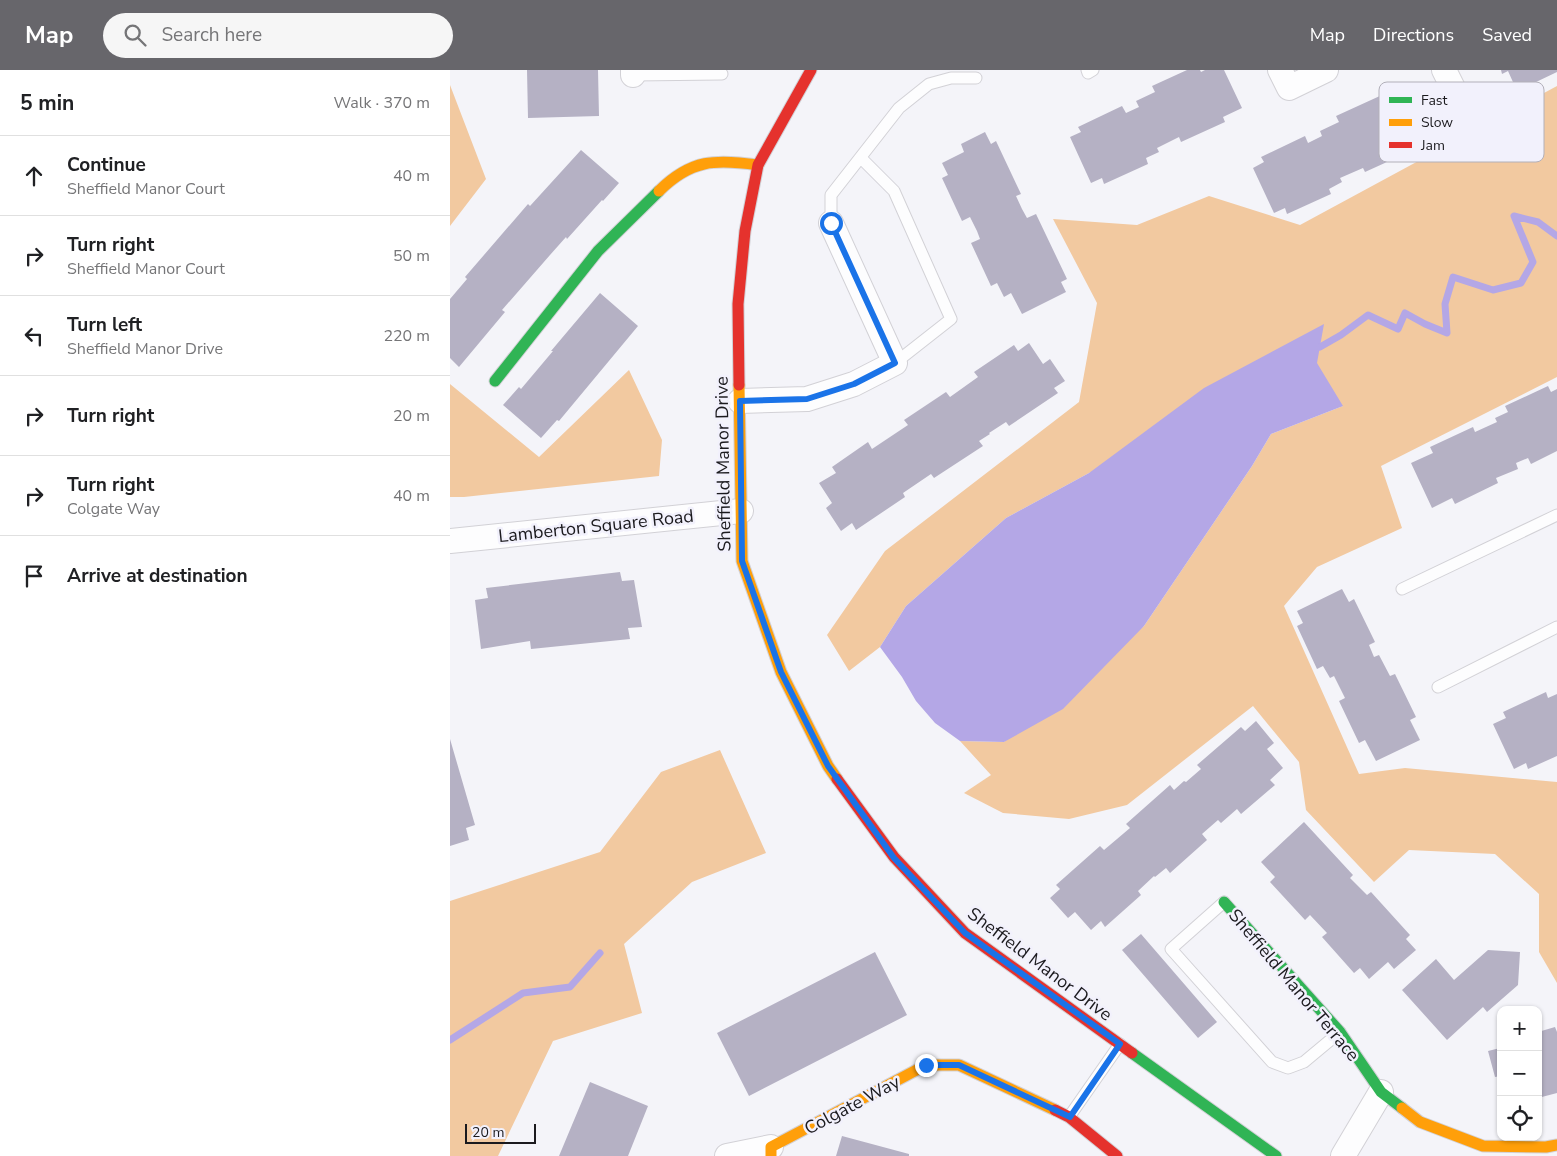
<!DOCTYPE html>
<html lang="en">
<head>
<meta charset="utf-8">
<style>
	:root { --surface:#fff; --page:#f6f6f6; --text:#202124; --muted:#757577; --line:#e0e0e0; --accent:#67666b }
	body { margin:0; font-family:"Nunito Sans",sans-serif; background:var(--page); color:var(--text) }
	.controls { position:absolute; right:15px; bottom:15px; display:grid; overflow:hidden; border-radius:10px; box-shadow:0 1px 4px #0004 }
	.controls button { width:45px; height:45px; display:grid; place-items:center; padding:0; border:0; border-bottom:1px solid var(--line); background:var(--surface); color:var(--text); font:25px sans-serif }
	.scale { position:absolute; left:15px; bottom:12px; width:71px; box-sizing:border-box; padding-left:5px; border:2px solid #1b1a1e; border-top:0; font-size:14px; line-height:18px; white-space:nowrap; color:#1b1a1e; -webkit-text-stroke:4px #f2f1fc; paint-order:stroke }
	.stop { position:absolute; width:15px; height:15px; margin:-11px; border:4px solid #1a73e8; border-radius:50%; background:#fff }
	.stop.end { background:#1a73e8; border-color:#fff; box-shadow:0 1px 5px #0008 }
	.list { margin:0; padding:0; list-style:none }
	h2 { display:flex; justify-content:space-between; align-items:center; height:65px; margin:0; padding:0 20px; font-size:21px }
	h2 small { font-size:16px; font-weight:400; color:var(--muted) }
	.list li { display:grid; grid-template-columns:32px 1fr auto; gap:15px; align-items:center; box-sizing:border-box; height:80px; padding:0 20px; border-top:1px solid var(--line) }
	.list b { display:block; font-size:19px; white-space:nowrap }
	.list p { margin:0; font-size:16px; white-space:nowrap; color:var(--muted) }
	.list em { font-size:16px; font-style:normal; color:var(--muted) }
	.icon { flex:none; width:28px; height:28px; fill:none; stroke:currentColor; stroke-width:2; stroke-linecap:round; stroke-linejoin:round }
	.map { position:relative; flex:none; width:1107px; height:1086px; overflow:hidden }
	header { display:flex; align-items:center; gap:30px; box-sizing:border-box; height:70px; padding:0 25px; background:var(--accent); color:#fff }
	header strong { font-size:24px }
	nav { display:flex; gap:28px; margin-inline-start:auto; font-size:18px }
	.search { width:350px; height:45px; background:var(--page); display:flex; align-items:center; gap:12px; box-sizing:border-box; padding:0 18px; border-radius:28px; color:var(--muted); font-size:19px }
	main { display:flex }
	aside { flex:1; background:var(--surface) }
	.map>svg:first-child { display:block }
	.forest { fill:#f2c9a0 }
	.water { fill:#b4a7e6 }
	.lines { fill:none; stroke-linecap:round; stroke-linejoin:round }
	.stream { stroke:#b4a7e6; stroke-width:7 }
	.building { fill:#b5b1c4 }
	.lane-casing { stroke:#d2d1d6; stroke-width:13 }
	.street-casing { stroke:#d2d1d6; stroke-width:26 }
	.fast-casing { stroke:#d2d1d6; stroke-width:13 }
	.slow-casing { stroke:#d2d1d6; stroke-width:13 }
	.jam-casing { stroke:#d2d1d6; stroke-width:13 }
	.lane { stroke:#fdfdfe; stroke-width:11 }
	.street { stroke:#fdfdfe; stroke-width:24 }
	.fast { stroke:#30b455; stroke-width:11 }
	.slow { stroke:#ff9f0a; stroke-width:11 }
	.jam { stroke:#e5322d; stroke-width:11 }
	.route { stroke:#1a73e8; stroke-width:6 }
	.labels { text-anchor:middle; dominant-baseline:central; stroke-width:5; stroke-linejoin:round; paint-order:stroke }
	.street-label { font-size:18px; fill:#1b1a1e; stroke:#f2f1fc }
	.key { fill:#f2f1fc; stroke:#b2b0b9; stroke-width:1 }
	.key-label { font-size:14px; fill:#1b1a1e }
</style>
</head>
<body>
<header>
<strong>Map</strong>
<div class="search"><svg class="icon" aria-label="search" viewBox="0 0 24 24"><circle cx="10" cy="10" r="6"/><path d="M15 15l6 6"/></svg>Search here</div>
<nav><a>Map</a><a>Directions</a><a>Saved</a></nav>
</header>
<main>
<aside>
<h2>5 min<small>Walk · 370 m</small></h2>
<ul class="list">
<li><svg class="icon" aria-label="ahead" viewBox="0 0 24 24"><path d="M12 20V5M6 11l6-6 6 6"/></svg><div><b>Continue</b><p>Sheffield Manor Court</p></div><em>40 m</em></li>
<li><svg class="icon" aria-label="right" viewBox="0 0 24 24"><path d="M7 20v-9h11M14 6l5 5-5 5"/></svg><div><b>Turn right</b><p>Sheffield Manor Court</p></div><em>50 m</em></li>
<li><svg class="icon" aria-label="left" viewBox="0 0 24 24"><path d="M17 20v-9H6M10 6l-5 5 5 5"/></svg><div><b>Turn left</b><p>Sheffield Manor Drive</p></div><em>220 m</em></li>
<li><svg class="icon" aria-label="right" viewBox="0 0 24 24"><path d="M7 20v-9h11M14 6l5 5-5 5"/></svg><div><b>Turn right</b></div><em>20 m</em></li>
<li><svg class="icon" aria-label="right" viewBox="0 0 24 24"><path d="M7 20v-9h11M14 6l5 5-5 5"/></svg><div><b>Turn right</b><p>Colgate Way</p></div><em>40 m</em></li>
<li><svg class="icon" aria-label="arrive" viewBox="0 0 24 24"><path d="M6 21V4h12l-3 4 3 4H6"/></svg><div><b>Arrive at destination</b></div></li>
</ul>
</aside>
<div class="map">
<svg width="1107" height="1086" viewBox="0 0 1107 1086">
	<rect width="100%" height="100%" fill="#f4f4f9"/>
	<path class="forest" d="M0,15L36,109L0,156Z
		M1107,16V307L931,396L952,458L867,497L834,536L909,704L955,698L1107,712V913L1089,882V824L1045,784L959,780L924,812L856,740L849,692L803,636L677,735L619,749L553,743L514,723L541,705L510,671L554,672L694,556L802,396L821,364L893,336L639,403L556,448L456,536L430,577L399,601L377,565L435,481L629,332L647,233L603,149L687,155L759,126L850,155Z
		M179,300L212,370L209,406L14,427H0V314L89,387Z
		M270,680L316,783L242,812L174,874L192,943L103,971L48,1086H0V831L150,782L211,702Z"/>
	<path class="water" d="M874,254L867,293L893,336L821,364L802,396L694,556L613,639L554,672L510,671L485,653L466,631L452,607L430,577L456,536L556,448L639,403L754,318Z"/>
	<g class="lines">
		<path class="stream" d="M870,277L891,265L918,245L948,259L955,243L975,254L997,263L995,234L1003,207L1043,220L1071,213L1083,192L1064,146L1088,152L1107,166
			M0,970L73,923L120,917L150,883"/>
	</g>
	<path class="building" d="M77,0H148L149,46L78,48Z
		M737,0H750L751,2L755,0H774L792,38L773,47L775,52L731,72L729,67L707,78L709,82L696,88L698,94L654,114L652,108L641,113L620,67L631,62L628,57L672,36L676,43L689,37L686,31L705,22L702,16Z
		M1051,0H1107V2L1067,21L1058,1L1052,4Z
		M955,23L976,68L957,77L959,82L915,102L913,98L890,108L892,112L879,119L881,124L837,144L835,138L824,143L803,98L814,92L811,87L855,66L858,73L872,66L870,61L889,52L886,46L932,25L935,32Z
		M535,62L541,74L546,71L571,124L566,126L572,139L577,148L586,144L617,209L611,212L616,222L572,244L561,223L554,227L547,213L541,216L521,173L530,169L527,161L520,147L512,151L492,108L498,105L492,93L514,82L511,74Z
		M131,80L169,113L153,131L152,130L117,169L116,167L100,185L52,240L55,242L9,297L0,288V229L17,209L15,207L78,134L80,136Z
		M150,223L188,256L109,351L107,350L91,368L53,335L69,317L71,319L103,281H101Z
		M579,273L593,294L600,289L615,311L604,318L608,323L559,356L556,352L539,363L540,364L529,371L533,376L484,408L481,404L453,423L455,427L406,460L402,453L391,461L376,438L382,433L369,413L386,403L382,397L418,372L422,379L458,355L454,350L496,322L500,327L528,307L524,302L564,275L568,281Z
		M1098,316L1101,322L1107,319V381L1081,394L1078,388L1066,393L1068,399L1046,408L1048,413L1005,434L1002,428L982,438L961,393L983,383L980,377L1023,357L1025,362L1047,352L1045,348L1058,342L1055,336Z
		M170,502L172,511L184,510L192,557L178,558L180,569L81,579L80,571L31,579L25,530L38,528L36,518Z
		M892,519L899,532L904,529L925,572L919,575L924,587L929,585L940,606L945,604L966,647L960,650L970,670L926,691L915,670L909,673L889,631L895,628L884,606L880,608L873,596L867,599L847,556L853,553L847,541Z
		M1096,622L1098,628L1107,624V686L1078,699L1076,693L1064,699L1043,654L1056,648L1053,642Z
		M806,651L824,673L817,679L833,698L820,710L825,715L791,744L787,739L771,753L768,750L752,764L757,770L720,803L716,798L705,807L704,806L688,821L691,825L655,857L651,851L641,860L625,842L618,848L600,828L610,819L606,815L650,776L654,780L680,758L676,754L720,715L724,720L734,711L736,712L751,699L747,695L791,657L795,661Z
		M0,669L25,755L16,758L19,770L0,776Z
		M854,752L903,805L900,808L917,825L921,822L960,865L956,869L966,880L944,899L938,892L919,909L910,898L904,903L872,867L877,863L860,845L855,850L820,812L825,807L811,792Z
		M691,864L767,952L748,968L672,880Z
		M1038,880L1070,882L1068,915L1037,942L1033,937L997,970L952,920L986,889L1004,910Z
		M425,882L457,945L299,1026L267,963Z
		M1105,957L1107,962V1023L1088,1028V962Z
		M1048,972H1051V1006L1045,1007L1038,981L1050,978Z
		M140,1012L198,1036L178,1086H109Z
		M392,1066L459,1084V1086H386Z"/>
	<g class="lines">
		<defs>
			<path id="lane" d="M637,0L638,3L643,0
				M183,5L272,4
				M411,88L444,121L501,249L445,293
				M381,153V125L449,38L479,14L501,8H526
				M952,519L1107,445
				M988,617L1107,557
				M774,832L721,879L822,992L838,998L854,992L890,962
				M619,1047L670,974"/>
			<path id="street" d="M183,0V5
				M830,0L839,18L876,0
				M994,0L1016,44
				M290,331L357,329L404,314L445,293L381,153
				M0,471L291,441
				M277,1086L321,1077
				M893,1086L931,1022"/>
			<path id="fast" d="M45,311L148,181L209,121
				M774,832L890,962L931,1022L952,1038
				M682,983L826,1086"/>
			<path id="slow" d="M209,121C241,89 266,89 308,95
				M289,315L292,491L331,602L378,696L387,709
				M952,1038L970,1052L1033,1076L1096,1077L1107,1075
				M321,1086V1077L476,995H509L605,1040"/>
			<path id="jam" d="M289,315L288,234L295,161L308,95L361,0
				M387,709L444,787L515,863L682,983
				M605,1040L619,1047L667,1086"/>
		</defs>
		<use href="#lane" class="lane-casing"/>
		<use href="#street" class="street-casing"/>
		<use href="#fast" class="fast-casing"/>
		<use href="#slow" class="slow-casing"/>
		<use href="#jam" class="jam-casing"/>
		<use href="#lane" class="lane"/>
		<use href="#street" class="street"/>
		<use href="#fast" class="fast"/>
		<use href="#slow" class="slow"/>
		<use href="#jam" class="jam"/>
	</g>
	<g class="lines">
		<path class="route" d="M381,153L445,293L404,314L357,329L290,331L292,491L331,602L378,696L444,788L515,863L670,974L620,1047L509,995H476"/>
	</g>
	<g class="labels">
		<g class="street-label">
			<text transform="translate(273 394) rotate(-91)">Sheffield Manor Drive</text>
			<text transform="translate(146 456) rotate(-6)">Lamberton Square Road</text>
			<text transform="translate(590 894) rotate(37)">Sheffield Manor Drive</text>
			<text transform="translate(844 915) rotate(50)">Sheffield Manor Terrace</text>
			<text transform="translate(402 1035) rotate(-28)">Colgate Way</text>
		</g>
	</g>
	<rect x="929" y="12" width="165" height="80" rx="8" class="key"/>
	<rect x="939" y="27" width="23" height="6" fill="#30b455"/>
	<rect x="939" y="49" width="23" height="7" fill="#ff9f0a"/>
	<rect x="939" y="72" width="23" height="6" fill="#e5322d"/>
	<g class="key-label">
		<text x="971" y="35">Fast</text>
		<text x="971" y="57">Slow</text>
		<text x="971" y="80">Jam</text>
	</g>
</svg>
<div class="controls">
<button>+</button>
<button>−</button>
<button><svg class="icon" aria-label="locate" viewBox="0 0 24 24"><circle cx="12" cy="12" r="6"/><path d="M12 2v4M12 18v4M2 12h4M18 12h4"/></svg></button>
</div>
<div class="scale">20 m</div>
<div class="stop" style="left:381px;top:153px"></div>
<div class="stop end" style="left:476px;top:995px"></div>
</div>
</main>
</body>
</html>
